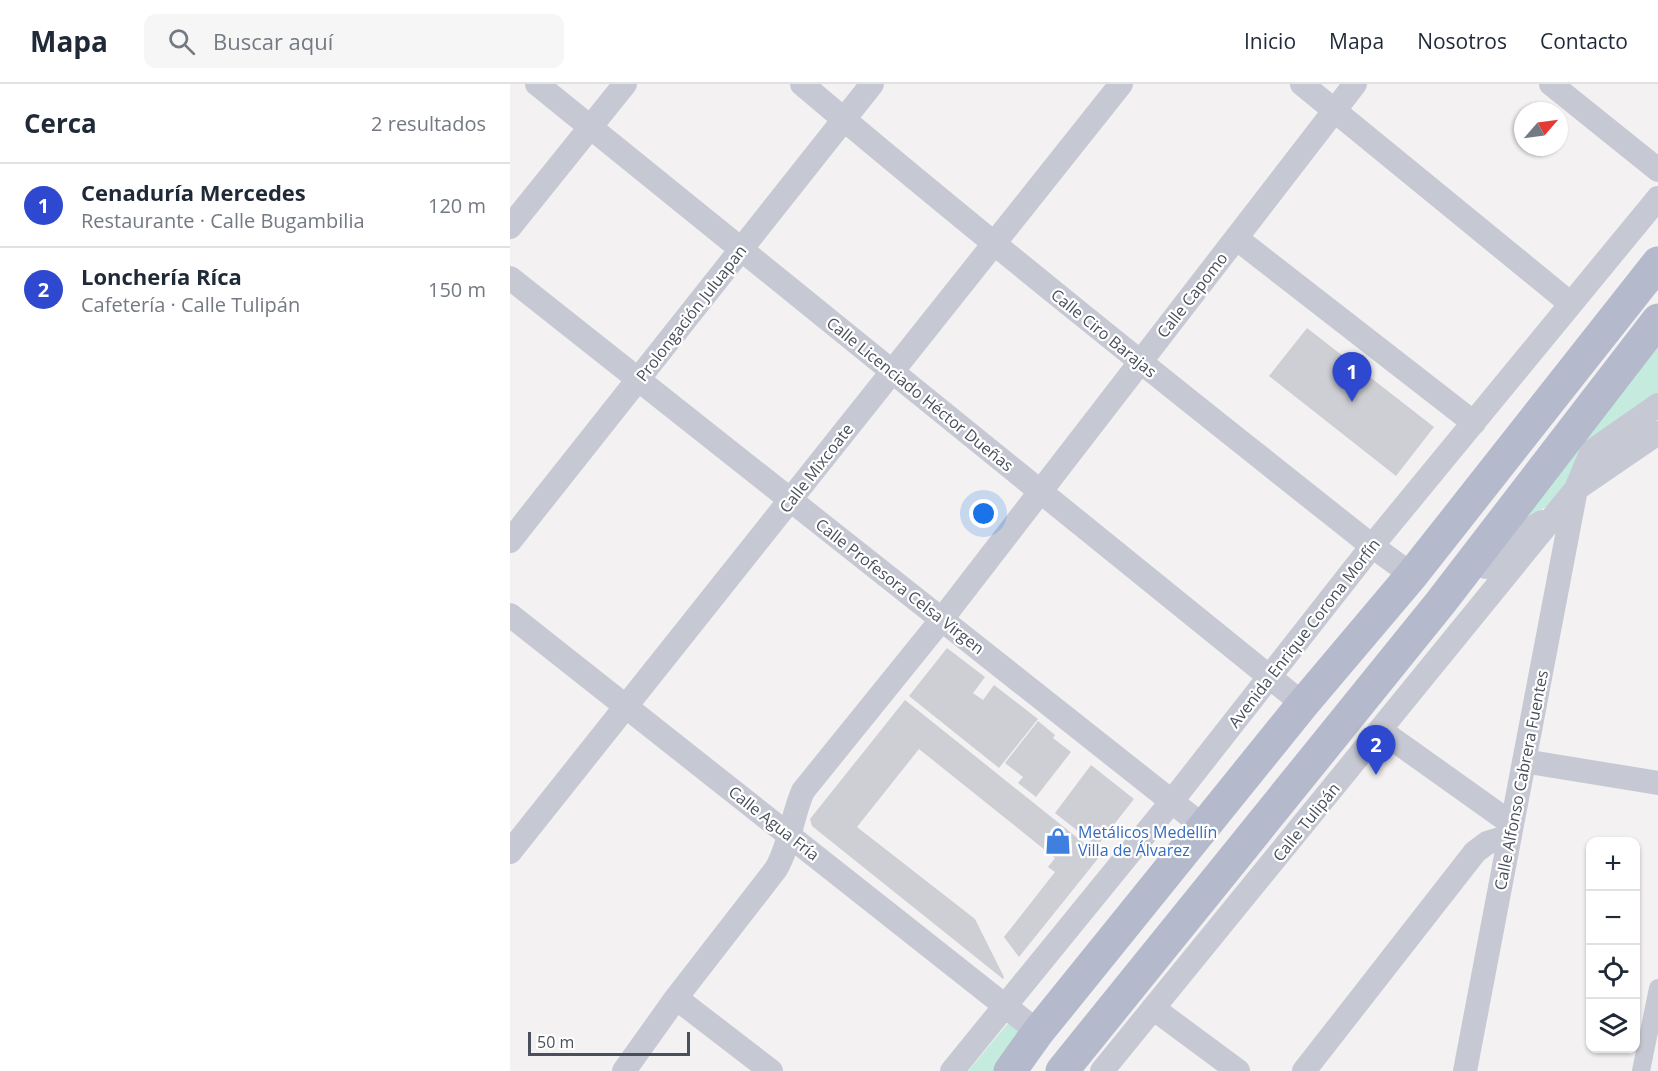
<!DOCTYPE html>
<html lang="es">
<head>
<meta charset="utf-8">
<style>
	:root { --surface:#fff; --page:#f6f6f7; --text:#1f2937; --muted:#747a83; --line:#e0e1e3; --accent:#2e48cf }
	body { margin:0; font-family:"Open Sans",sans-serif; background:var(--page); color:var(--text) }
	.controls { position:absolute; right:18px; bottom:18px; display:grid; overflow:hidden; border-radius:12px; box-shadow:0 2px 4px #0004 }
	.controls button { width:54px; height:54px; display:grid; place-items:center; padding:0; border:0; border-bottom:2px solid var(--line); background:var(--surface); color:var(--text); font:30px sans-serif }
	.compass { position:absolute; left:1004px; top:18px; width:54px; height:54px; border-radius:50%; background:var(--surface); box-shadow:0 2px 4px #0004; rotate:62deg }
	.scale { position:absolute; left:18px; bottom:15px; width:162px; box-sizing:border-box; padding-left:6px; border:3px solid #4a4f5c; border-top:0; font-size:16px; line-height:21px; white-space:nowrap; color:#4a4f5c; -webkit-text-stroke:4px #fff; paint-order:stroke }
	.you { position:absolute; left:474px; top:430px; width:21px; height:21px; margin:-15px; border:4px solid #fff; border-radius:50%; background:#1a73e8; box-shadow:0 0 0 9px #1a73e833 }
	.badge { display:grid; place-items:center; width:39px; height:39px; border-radius:50%; background:var(--accent); color:#fff; font-size:20px; font-weight:700 }
	.pin { position:absolute; translate:-50% -50px; filter:drop-shadow(0 2px 3px #0008) }
	.pin::after { content:''; position:absolute; top:32px; width:21px; height:18px; background:inherit; clip-path:polygon(0 0,100% 0,50% 100%) }
	.list { margin:0; padding:0; list-style:none }
	h2 { display:flex; justify-content:space-between; align-items:center; height:78px; margin:0; padding:0 24px; font-size:26px }
	h2 small { font-size:20px; font-weight:400; color:var(--muted) }
	.list li { display:grid; grid-template-columns:39px 1fr auto; gap:18px; align-items:center; box-sizing:border-box; height:84px; padding:0 24px; border-top:2px solid var(--line) }
	.list b { display:block; font-size:22px; white-space:nowrap }
	.list p { margin:0; font-size:20px; white-space:nowrap; color:var(--muted) }
	.list em { font-size:20px; font-style:normal; color:var(--muted) }
	.icon { flex:none; width:33px; height:33px; fill:none; stroke:currentColor; stroke-width:2; stroke-linecap:round; stroke-linejoin:round }
	.map { position:relative; flex:none; width:1148px; height:987px; overflow:hidden }
	header { display:flex; align-items:center; gap:36px; box-sizing:border-box; height:84px; padding:0 30px; background:var(--surface); border-bottom:2px solid var(--line) }
	header strong { font-size:28px }
	nav { display:flex; gap:33px; margin-inline-start:auto; font-size:21px }
	.search { width:420px; height:54px; background:var(--page); display:flex; align-items:center; gap:15px; box-sizing:border-box; padding:0 21px; border-radius:12px; color:var(--muted); font-size:22px }
	main { display:flex }
	aside { flex:1; background:var(--surface) }
	.map>svg:first-child { display:block }
	.green { fill:#c5ebde }
	.building { fill:#cecfd4 }
	.lines { fill:none; stroke-linecap:round; stroke-linejoin:round }
	.pedestrian { stroke:#c6c9d3; stroke-width:18 }
	.minor { stroke:#c6c9d3; stroke-width:24 }
	.primary { stroke:#b4b9cc; stroke-width:33 }
	.labels { text-anchor:middle; dominant-baseline:central; stroke-width:4.5; stroke-linejoin:round; paint-order:stroke }
	.street-label { font-size:16px; fill:#4a4f5c; stroke:#fff }
	.shop-label { font-size:16px; fill:#366cbe; stroke:#fff; text-anchor:start }
</style>
</head>
<body>
<header>
<strong>Mapa</strong>
<div class="search"><svg class="icon" aria-label="search" viewBox="0 0 24 24"><circle cx="10" cy="10" r="6"/><path d="M15 15l6 6"/></svg>Buscar aquí</div>
<nav><a>Inicio</a><a>Mapa</a><a>Nosotros</a><a>Contacto</a></nav>
</header>
<main>
<aside>
<h2>Cerca<small>2 resultados</small></h2>
<ul class="list">
<li><span class="badge">1</span><div><b>Cenaduría Mercedes</b><p>Restaurante · Calle Bugambilia</p></div><em>120 m</em></li>
<li><span class="badge">2</span><div><b>Lonchería Ríca</b><p>Cafetería · Calle Tulipán</p></div><em>150 m</em></li>
</ul>
</aside>
<div class="map">
<svg width="1148" height="987" viewBox="0 0 1148 987">
	<rect width="100%" height="100%" fill="#f3f1f1"/>
	<path class="green" d="M1148,253V309L1039,421L991,450Z
		M499,938L514,950L486,987H458Z"/>
	<path class="building" d="M797,244L924,343L886,392L759,292Z
		M437,564L475,593L463,609L473,616L484,601L528,635L489,684L399,612Z
		M395,616L590,772L509,873L494,853L545,788L538,783L545,774L409,665L347,743L465,835L494,893L493,895L302,742L300,735Z
		M528,637L545,651L543,654L561,668L526,713L508,699L513,693L495,679Z
		M581,681L624,715L587,762L545,729Z"/>
	<g class="lines">
		<path class="pedestrian" d="M1131,987L1148,904"/>
		<path class="minor" d="M27,0L793,620
			M292,0C479,158 670,310 862,462L902,491
			M792,0L1061,220
			M1041,0L1148,86
			M0,143L115,0
			M726,154L964,339
			M0,194L694,743
			M0,457L362,0
			M976,483L993,461L1032,438
			M0,531L528,948
			M870,646L1002,740
			M1014,677L1148,699
			M0,768L611,0
			M166,914L261,987
			M643,924L728,987
			M114,987L166,914L266,785C280,761 282,732 293,707L432,535L845,0
			M442,987L662,717L862,462L1148,114
			M592,987L1066,405L1148,349
			M794,987L965,768L977,759L1000,752
			M955,987L1066,405L1082,367L1148,321"/>
		<path class="primary" d="M500,987L528,948L793,620L902,491L1148,179
			M552,987L931,518L1148,236"/>
	</g>
	<defs>
		<symbol id="shop-bare" viewBox="-9 -9 18 18"><path d="M-5-2.5h2.3a2.7 3.5 0 0 1 5.4 0H5L5.5 6h-11ZM-1.5-2.5h3a1.5 2.3 0 0 0-3 0Z" fill="#3f7fe0" stroke="#fff" stroke-width="2.5" paint-order="stroke"/></symbol>
	</defs>
	<g fill-rule="evenodd">
		<use href="#shop-bare" x="529" y="738" width="38" height="38"/>
	</g>
	<g class="labels">
		<g class="street-label">
			<text transform="translate(682 211) rotate(-52)">Calle Capomo</text>
			<text transform="translate(181 229) rotate(-52)">Prolongación Juluapan</text>
			<text transform="translate(594 249) rotate(39)">Calle Ciro Barajas</text>
			<text transform="translate(410 310) rotate(39)">Calle Licenciado Héctor Dueñas</text>
			<text transform="translate(306 384) rotate(-52)">Calle Mixcoate</text>
			<text transform="translate(390 502) rotate(38)">Calle Profesora Celsa Virgen</text>
			<text transform="translate(794 549) rotate(-52)">Avenida Enrique Corona Morfín</text>
			<text transform="translate(1011 696) rotate(-79)">Calle Alfonso Cabrera Fuentes</text>
			<text transform="translate(796 738) rotate(-51)">Calle Tulipán</text>
			<text transform="translate(264 739) rotate(38)">Calle Agua Fría</text>
		</g>
		<g class="shop-label">
			<text x="568" y="748">Metálicos Medellín<tspan x="568" dy="18">Villa de Álvarez</tspan></text>
		</g>
	</g>
</svg>
<div class="controls">
<button>+</button>
<button>−</button>
<button><svg class="icon" aria-label="locate" viewBox="0 0 24 24"><circle cx="12" cy="12" r="6"/><path d="M12 2v4M12 18v4M2 12h4M18 12h4"/></svg></button>
<button><svg class="icon" aria-label="layers" viewBox="0 0 24 24"><path d="M12 4l9 5-9 5-9-5zM3 14l9 5 9-5"/></svg></button>
</div>
<svg class="compass" viewBox="-18 -18 36 36"><path d="M0-13l5 13h-10z" fill="#e53935"/><path d="M0 13l5-13h-10z" fill="#747a83"/></svg>
<div class="scale">50 m</div>
<div class="you"></div>
<div class="pin badge" style="left:842px;top:318px">1</div>
<div class="pin badge" style="left:866px;top:691px">2</div>
</div>
</main>
</body>
</html>
